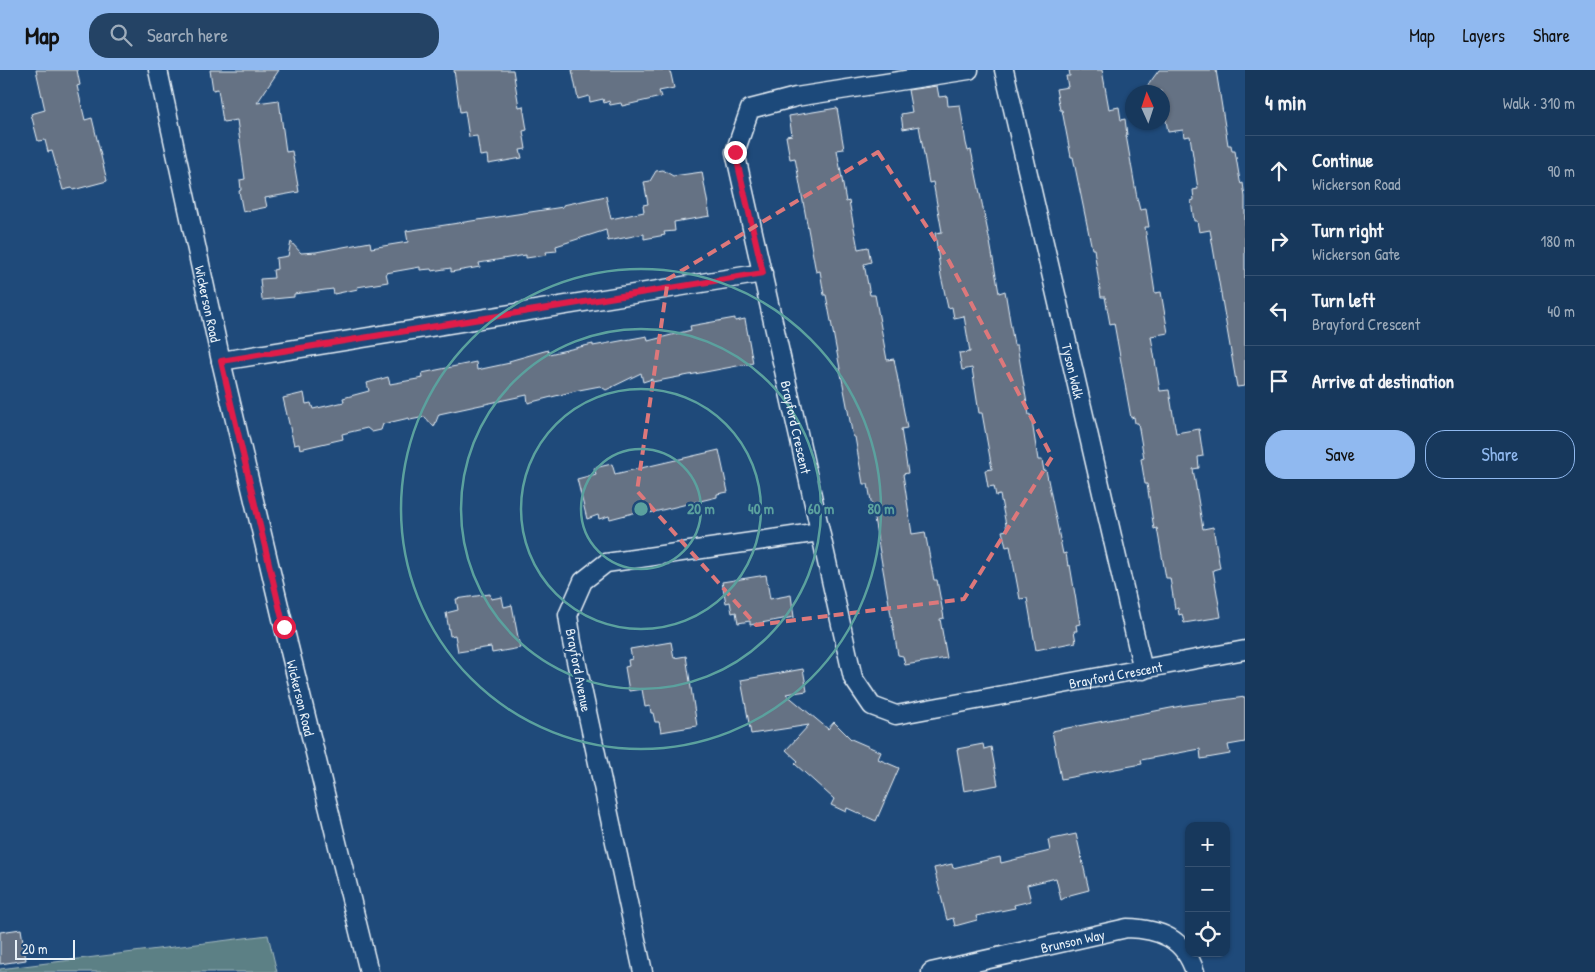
<!DOCTYPE html>
<html lang="en">
<head>
<meta charset="utf-8">
<style>
	:root { --surface:#17385c; --page:#244365; --text:#f1f3f6; --muted:#9eacbb; --line:#365272; --accent:#90b9f0 }
	body { margin:0; font-family:"Patrick Hand",sans-serif; background:var(--page); color:var(--text) }
	.controls { position:absolute; right:15px; bottom:15px; display:grid; overflow:hidden; border-radius:10px; box-shadow:0 1px 4px #0004 }
	.controls button { width:45px; height:45px; display:grid; place-items:center; padding:0; border:0; border-bottom:1px solid var(--line); background:var(--surface); color:var(--text); font:25px sans-serif }
	.compass { position:absolute; left:1125px; top:15px; width:45px; height:45px; border-radius:50%; background:var(--surface); box-shadow:0 1px 4px #0004; rotate:357deg }
	.scale { position:absolute; left:15px; bottom:12px; width:60px; box-sizing:border-box; padding-left:5px; border:2px solid #e8f1f8; border-top:0; font-size:14px; line-height:18px; white-space:nowrap; color:#e8f1f8; -webkit-text-stroke:4px #1f4a7a; paint-order:stroke }
	.stop { position:absolute; width:15px; height:15px; margin:-11px; border:4px solid #e11d48; border-radius:50%; background:#fff }
	.stop.end { background:#e11d48; border-color:#fff; box-shadow:0 1px 5px #0008 }
	.list { margin:0; padding:0; list-style:none }
	h2 { display:flex; justify-content:space-between; align-items:center; height:65px; margin:0; padding:0 20px; font-size:21px }
	h2 small { font-size:16px; font-weight:400; color:var(--muted) }
	.list li { display:grid; grid-template-columns:32px 1fr auto; gap:15px; align-items:center; box-sizing:border-box; height:70px; padding:0 20px; border-top:1px solid var(--line) }
	.list b { display:block; font-size:19px; white-space:nowrap }
	.list p { margin:0; font-size:16px; white-space:nowrap; color:var(--muted) }
	.list em { font-size:16px; font-style:normal; color:var(--muted) }
	.actions { display:flex; gap:10px; padding:15px 20px }
	.actions a { flex:1; padding:11px 0; border:1px solid var(--accent); border-radius:20px; text-align:center; font-size:18px; color:var(--accent) }
	.actions .main { background:var(--accent); color:#111 }
	.icon { flex:none; width:28px; height:28px; fill:none; stroke:currentColor; stroke-width:2; stroke-linecap:round; stroke-linejoin:round }
	.map { position:relative; flex:none; width:1245px; height:902px; overflow:hidden }
	header { display:flex; align-items:center; gap:30px; box-sizing:border-box; height:70px; padding:0 25px; background:var(--accent); color:#111 }
	header strong { font-size:24px }
	nav { display:flex; gap:28px; margin-inline-start:auto; font-size:18px }
	.search { width:350px; height:45px; background:var(--page); display:flex; align-items:center; gap:12px; box-sizing:border-box; padding:0 18px; border-radius:20px; color:var(--muted); font-size:19px }
	main { display:flex }
	aside { flex:1; background:var(--surface) }
	.map>svg:first-child { display:block }
	.green { fill:#5b8085; stroke:#a2b8be }
	.building { fill:#657284; stroke:#e8f1f8 }
	.lines { fill:none; stroke-linecap:round; stroke-linejoin:round }
	.street-casing { stroke:#e8f1f8; stroke-width:21 }
	.street { stroke:#1f4a7a; stroke-width:18 }
	.route { stroke:#e11d48; stroke-width:6 }
	.marked { fill:none; stroke:#dd787b; stroke-width:4; stroke-dasharray:10 6; stroke-linejoin:round }
	.ring { fill:none; stroke:#5ba19e; stroke-width:2.5 }
	.labels { text-anchor:middle; dominant-baseline:central; stroke-width:4.5; stroke-linejoin:round; paint-order:stroke }
	.street-label { font-size:14px; fill:#e8f1f8; stroke:#1f4a7a }
	.centre { fill:#5ba19e; stroke:#1f4a7a; stroke-width:2.5 }
	.ring-label { font-size:15px; text-anchor:middle; font-weight:bold; fill:#5ba19e; stroke:#1f4a7a; stroke-width:4.5; stroke-linejoin:round; paint-order:stroke }
</style>
</head>
<body>
<header>
<strong>Map</strong>
<div class="search"><svg class="icon" aria-label="search" viewBox="0 0 24 24"><circle cx="10" cy="10" r="6"/><path d="M15 15l6 6"/></svg>Search here</div>
<nav><a>Map</a><a>Layers</a><a>Share</a></nav>
</header>
<main>
<div class="map">
<svg width="1245" height="902" viewBox="0 0 1245 902">
	<rect width="100%" height="100%" fill="#1f4a7a"/>
	<filter id="ink" filterUnits="userSpaceOnUse"><feTurbulence type="fractalNoise" baseFrequency=".02" numOctaves="2"/><feDisplacementMap in="SourceGraphic" scale="10" xChannelSelector="R" yChannelSelector="G"/><feConvolveMatrix kernelMatrix="1 2 1 2 8 2 1 2 1" color-interpolation-filters="sRGB"/></filter>
	<g filter="url(#ink)">
		<path class="green" d="M268,865L277,902H0V899Z"/>
		<path class="building" d="M36,0H77L80,15L77,16L85,50L92,48L107,111L73,120L72,118L63,120L52,81L48,82L45,70L38,71L31,44L45,40Z
			M210,0H279L257,33L279,30L286,82L292,81L299,122L265,128L267,137L243,142L239,121L241,120L240,110L245,109L237,50L223,52L218,19L213,20Z
			M454,0H513L519,37L523,36L527,60L523,61L526,79L520,80L522,88L488,94L487,85L480,86L477,66L469,67L465,41L460,42Z
			M572,0H670L674,18L659,21L661,27L622,36L621,33L610,35L609,31L604,33L603,29L590,32L589,26L578,29Z
			M1069,0H1102L1109,39L1119,37L1121,50L1125,49L1127,65H1126L1137,128L1140,140L1146,139L1149,157H1145L1155,223L1161,222L1168,263L1151,266L1160,321L1169,320L1176,363L1199,359L1203,386L1198,387L1199,398L1193,399L1203,459L1213,457L1220,498L1213,500L1221,547L1184,553L1182,544L1179,545L1178,538L1175,539L1170,508H1166L1157,458L1154,459L1147,414H1145L1141,389L1144,388L1138,353H1135L1134,347L1131,348L1114,253L1110,254L1105,227H1101L1094,179H1092L1073,87H1071L1062,40H1060L1056,19L1068,17L1066,6H1070Z
			M1159,0H1216L1228,75H1231L1232,81H1235L1240,111L1241,114L1243,113L1245,127V316L1237,317L1210,160L1199,162L1197,151H1194L1191,131L1194,130L1193,120L1198,119L1190,66L1184,67L1183,60L1168,62L1161,21L1143,22Z
			M937,16L939,27L947,26L948,36L960,35L966,73L968,81L971,80L990,172L999,223L1005,221L1014,275H1017L1029,345H1031L1038,390H1042L1044,401L1046,400L1063,484L1066,483L1068,496L1070,495L1080,554L1076,555L1077,561H1074L1076,572L1036,580L1027,528L1020,529L1010,476L1006,477L1002,461L1007,460L1000,425L996,426L994,416L988,417L985,400L992,399L982,343H979L972,298L962,300L959,283L970,282L964,246L954,248L952,237L948,238L941,206L935,163L942,162L933,112L929,113L919,56L903,59L901,44L912,42L908,20Z
			M837,38L844,79L837,80L846,132L849,131L858,179L868,177L871,192L864,194L870,225H875L887,290L894,289L907,358L901,359L908,403L903,404L912,464L925,462L934,510H937L944,548L940,549L947,588L905,595L903,586L898,585L868,414H863L855,367H853L826,225H824L820,201L816,202L795,88L790,89L786,66L792,65L789,46Z
			M663,100L673,106L702,102L710,146L674,152L675,161L664,162L665,165L644,169V164L608,171L606,160L556,176L557,181L546,182L547,185L526,188V185L479,193L480,197L451,202V198L432,201L431,199L420,200V197L386,203L388,212L357,217L358,219L334,224L333,219L294,224V227L262,230L260,209L274,208L273,200L277,199L276,188L288,186L291,172L301,183L316,182L370,172L371,178L408,172L406,161L563,137V135L606,126L611,149L644,142L643,135L648,134L644,112L650,111L656,101Z
			M735,248V251L745,249L753,293L652,312V309L643,312L641,303L606,320L600,316L579,320L528,333L527,325L439,344L434,357L425,347L410,350L409,348L383,354L381,360L372,362L367,358L342,364L343,369L300,379L299,374L294,375L283,328L304,323L306,334L311,333L313,339L344,332L343,328L369,321L367,313L388,307L390,314L423,308L422,303L476,292L477,300L510,293L509,291L548,280L549,284L593,274V276L647,266L648,271L691,260L690,256Z
			M719,380L728,422L717,424V427L641,445V441L610,449L609,446L599,449L598,445L587,449L577,409L596,404L594,398L612,394L615,404Z
			M766,505L770,529L791,525L794,547L750,555V551L738,553L736,542L732,543L730,532L726,533L722,512Z
			M490,524L491,529L502,527L504,537L512,535L520,578L492,583L491,577L458,582L455,565L450,566L446,543L458,540L456,529Z
			M671,572L674,588L686,586L697,656L661,662L659,652H655L653,643H651L650,636L645,637L642,619L629,621L625,597L629,596L628,590L632,589L630,579Z
			M803,599L807,621L786,624L828,659L834,652L851,669L881,682L878,689L899,698L876,751L847,738L846,742L831,735L834,729L795,694L798,691L786,680L809,655L751,664L741,610Z
			M1245,627V672L1228,675L1230,684L1201,689L1200,679L1141,690L1142,694L1061,709L1052,661L1181,636Z
			M983,674L984,679L991,677L998,715L964,721L957,679Z
			M1076,764L1089,820L1070,825L1061,830L1056,808L1027,815L1031,831L1014,835L1015,838L976,846L977,850L955,856L953,848L947,850L934,798L952,794L953,798L1000,787L1001,793L1050,781L1048,770Z
			M21,859L26,890L0,894V862Z"/>
		<g class="lines">
			<defs>
				<g id="street">
					<path id="s1" d="M158,0L221,291L284,557L369,902"/>
					<path id="s2" d="M969,0L796,27L750,39L735,82L853,608L872,636L896,645L1245,580"/>
					<path id="s3" d="M1004,0L1143,600"/>
					<path d="M221,291L763,203"/>
					<path d="M643,902L572,572L568,545L583,511L606,493L820,462"/>
					<path id="s4" d="M931,902L1127,858C1160,859 1184,868 1195,902"/>
				</g>
			</defs>
			<use href="#street" class="street-casing"/>
			<use href="#street" class="street"/>
		</g>
	</g>
	<g class="lines" filter="url(#ink)">
		<path class="route" d="M284,557L221,291L763,203L735,82"/>
	</g>
	<path class="marked" d="M878,82L949,191L1052,387L964,529L756,555L637,421L668,209Z"/>
	<g class="ring">
		<circle cx="641" cy="439" r="60"/>
		<circle cx="641" cy="439" r="120"/>
		<circle cx="641" cy="439" r="180"/>
		<circle cx="641" cy="439" r="240"/>
	</g>
	<g class="labels">
		<g class="street-label">
			<text stroke="none"><textPath href="#s1" startOffset="239">Wickerson Road</textPath></text>
			<text stroke="none"><textPath href="#s3" startOffset="309">Tyson Walk</textPath></text>
			<text stroke="none"><textPath href="#s2" startOffset="550">Brayford Crescent</textPath></text>
			<text transform="translate(579 600) rotate(79)">Brayford Avenue</text>
			<text stroke="none"><textPath href="#s2" startOffset="1090">Brayford Crescent</textPath></text>
			<text stroke="none"><textPath href="#s1" startOffset="644">Wickerson Road</textPath></text>
			<text stroke="none"><textPath href="#s4" startOffset="145">Brunson Way</textPath></text>
		</g>
	</g>
	<circle cx="641" cy="439" r="8" class="centre"/>
	<g class="ring-label">
		<text x="701" y="444">20 m</text>
		<text x="761" y="444">40 m</text>
		<text x="821" y="444">60 m</text>
		<text x="881" y="444">80 m</text>
	</g>
</svg>
<div class="controls">
<button>+</button>
<button>−</button>
<button><svg class="icon" aria-label="locate" viewBox="0 0 24 24"><circle cx="12" cy="12" r="6"/><path d="M12 2v4M12 18v4M2 12h4M18 12h4"/></svg></button>
</div>
<svg class="compass" viewBox="-18 -18 36 36"><path d="M0-13l5 13h-10z" fill="#e53935"/><path d="M0 13l5-13h-10z" fill="#9eacbb"/></svg>
<div class="scale">20 m</div>
<div class="stop" style="left:284px;top:557px"></div>
<div class="stop end" style="left:735px;top:82px"></div>
</div>
<aside>
<h2>4 min<small>Walk · 310 m</small></h2>
<ul class="list">
<li><svg class="icon" aria-label="ahead" viewBox="0 0 24 24"><path d="M12 20V5M6 11l6-6 6 6"/></svg><div><b>Continue</b><p>Wickerson Road</p></div><em>90 m</em></li>
<li><svg class="icon" aria-label="right" viewBox="0 0 24 24"><path d="M7 20v-9h11M14 6l5 5-5 5"/></svg><div><b>Turn right</b><p>Wickerson Gate</p></div><em>180 m</em></li>
<li><svg class="icon" aria-label="left" viewBox="0 0 24 24"><path d="M17 20v-9H6M10 6l-5 5 5 5"/></svg><div><b>Turn left</b><p>Brayford Crescent</p></div><em>40 m</em></li>
<li><svg class="icon" aria-label="arrive" viewBox="0 0 24 24"><path d="M6 21V4h12l-3 4 3 4H6"/></svg><div><b>Arrive at destination</b></div></li>
</ul>
<div class="actions"><a class="main">Save</a><a>Share</a></div>
</aside>
</main>
</body>
</html>
